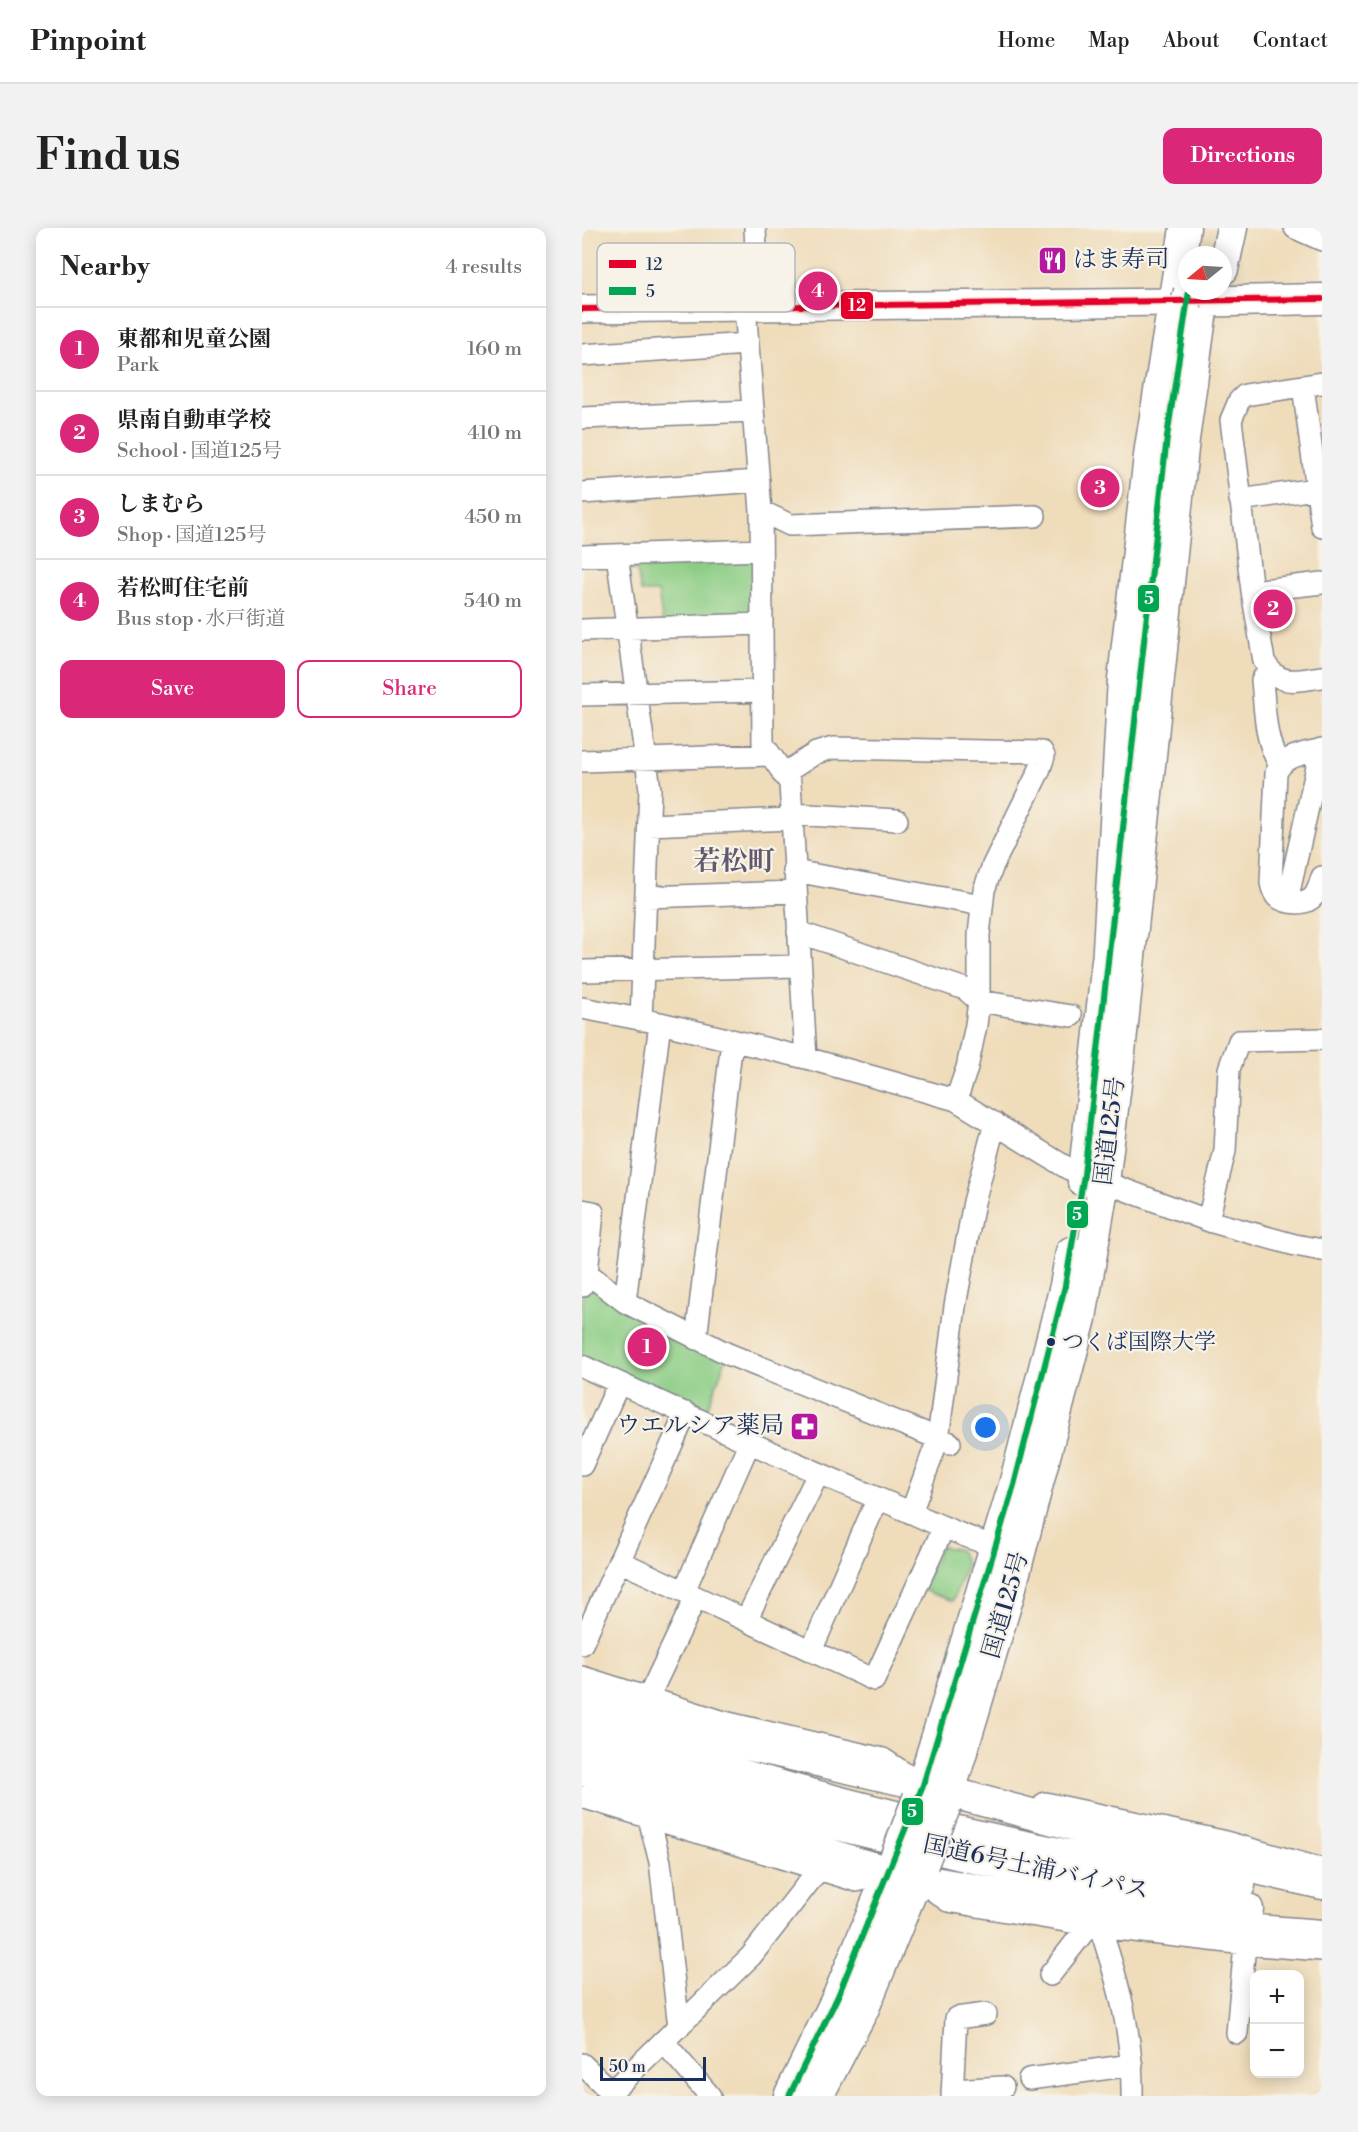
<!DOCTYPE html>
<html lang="en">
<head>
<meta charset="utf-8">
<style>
	:root { --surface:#fff; --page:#f2f2f2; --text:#222; --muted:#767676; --line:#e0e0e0; --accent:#db2777 }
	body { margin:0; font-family:"Libre Bodoni","Noto Serif JP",serif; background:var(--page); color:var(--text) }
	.controls { position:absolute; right:18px; bottom:18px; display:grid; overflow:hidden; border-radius:12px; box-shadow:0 3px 15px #0003 }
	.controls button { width:54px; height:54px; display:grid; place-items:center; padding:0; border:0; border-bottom:2px solid var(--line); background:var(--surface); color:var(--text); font:30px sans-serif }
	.compass { position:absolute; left:596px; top:18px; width:54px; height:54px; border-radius:50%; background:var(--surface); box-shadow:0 3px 15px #0003; rotate:252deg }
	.scale { position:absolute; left:18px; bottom:15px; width:106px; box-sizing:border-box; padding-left:6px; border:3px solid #1b2f5e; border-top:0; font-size:16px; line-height:21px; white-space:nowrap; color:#1b2f5e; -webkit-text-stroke:4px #f7f3e8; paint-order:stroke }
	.you { position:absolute; left:404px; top:1200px; width:21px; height:21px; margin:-15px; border:4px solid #fff; border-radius:50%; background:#1a73e8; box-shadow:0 0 0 9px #1a73e833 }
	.badge { display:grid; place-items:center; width:39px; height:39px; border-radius:50%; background:var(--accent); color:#fff; font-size:20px; font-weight:700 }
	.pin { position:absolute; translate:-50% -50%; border:3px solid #fff; box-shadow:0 2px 6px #0006 }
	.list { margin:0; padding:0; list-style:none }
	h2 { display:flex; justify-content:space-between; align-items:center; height:78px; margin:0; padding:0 24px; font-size:26px }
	h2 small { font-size:20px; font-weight:400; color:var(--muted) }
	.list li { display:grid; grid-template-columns:39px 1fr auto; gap:18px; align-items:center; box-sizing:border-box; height:84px; padding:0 24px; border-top:2px solid var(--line) }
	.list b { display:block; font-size:22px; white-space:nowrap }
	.list p { margin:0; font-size:20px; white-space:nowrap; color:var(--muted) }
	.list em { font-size:20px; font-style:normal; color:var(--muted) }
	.actions { display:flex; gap:12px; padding:18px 24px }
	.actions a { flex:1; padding:14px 0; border:2px solid var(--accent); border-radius:12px; text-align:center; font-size:21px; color:var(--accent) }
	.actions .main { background:var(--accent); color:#fff }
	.map { position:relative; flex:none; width:740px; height:1868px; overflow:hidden; border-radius:12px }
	header { display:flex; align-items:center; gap:36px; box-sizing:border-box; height:84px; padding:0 30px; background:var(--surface); border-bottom:2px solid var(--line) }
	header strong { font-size:28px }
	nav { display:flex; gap:33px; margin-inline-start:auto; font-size:21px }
	.intro { display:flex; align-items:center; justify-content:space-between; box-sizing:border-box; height:144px; padding:0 36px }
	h1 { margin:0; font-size:42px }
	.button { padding:15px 27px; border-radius:12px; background:var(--accent); color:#fff; font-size:21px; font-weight:700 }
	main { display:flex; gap:36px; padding:0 36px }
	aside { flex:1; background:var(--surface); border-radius:12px; box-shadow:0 3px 15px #0003 }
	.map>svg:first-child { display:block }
	.green { fill:#8ccd85; stroke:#547e72; stroke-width:1.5 }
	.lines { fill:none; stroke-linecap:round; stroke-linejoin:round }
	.minor-casing { stroke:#85868c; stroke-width:24 }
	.major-casing { stroke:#85868c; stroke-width:30 }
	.highway-casing { stroke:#85868c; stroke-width:33 }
	.minor { stroke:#fff; stroke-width:21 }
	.major { stroke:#fff; stroke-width:27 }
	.highway { stroke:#fff; stroke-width:30 }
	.highway-bridge-casing { stroke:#85868c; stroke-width:33; stroke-linecap:butt }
	.highway-bridge { stroke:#fff; stroke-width:30 }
	.bus-1-casing { stroke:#f7f3e8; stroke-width:10 }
	.bus-2-casing { stroke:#f7f3e8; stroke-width:10 }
	.bus-1 { stroke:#e4002b; stroke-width:6 }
	.bus-2 { stroke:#00a651; stroke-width:6 }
	.bus-dot { fill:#1b2f5e; stroke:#f7f3e8; stroke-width:2 }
	.labels { text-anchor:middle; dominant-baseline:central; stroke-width:4.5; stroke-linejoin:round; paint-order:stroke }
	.bus-label { font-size:22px; fill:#1b2f5e; stroke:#f7f3e8; text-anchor:start }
	.poi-label { font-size:24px; fill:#1b2f5e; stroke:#f7f3e8; text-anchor:start }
	.street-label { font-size:24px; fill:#1b2f5e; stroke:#f7f3e8 }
	.quarter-label { font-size:27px; font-weight:bold; fill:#63596e; stroke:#f7f3e8 }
	.key { fill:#f7f3e8; stroke:#b5b8bf; stroke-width:1.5 }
	.key-label { font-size:16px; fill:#1b2f5e }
	.line-badge { stroke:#f7f3e8; stroke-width:2 }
	.badge-label { font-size:16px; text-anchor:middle; font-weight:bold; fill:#fff }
</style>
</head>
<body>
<header>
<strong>Pinpoint</strong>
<nav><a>Home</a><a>Map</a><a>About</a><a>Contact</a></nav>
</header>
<div class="intro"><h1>Find us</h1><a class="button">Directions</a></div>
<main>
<aside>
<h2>Nearby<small>4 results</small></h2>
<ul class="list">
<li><span class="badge">1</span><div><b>東都和児童公園</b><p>Park</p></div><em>160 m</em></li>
<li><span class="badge">2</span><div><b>県南自動車学校</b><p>School · 国道125号</p></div><em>410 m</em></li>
<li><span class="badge">3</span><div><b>しまむら</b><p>Shop · 国道125号</p></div><em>450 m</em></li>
<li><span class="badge">4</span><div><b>若松町住宅前</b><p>Bus stop · 水戸街道</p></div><em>540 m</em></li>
</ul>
<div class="actions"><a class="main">Save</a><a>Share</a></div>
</aside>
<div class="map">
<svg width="740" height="1868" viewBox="0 0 740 1868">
	<rect width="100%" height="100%" fill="#f7f3e8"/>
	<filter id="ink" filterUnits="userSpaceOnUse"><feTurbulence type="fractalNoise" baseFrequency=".0167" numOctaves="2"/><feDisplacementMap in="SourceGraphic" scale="12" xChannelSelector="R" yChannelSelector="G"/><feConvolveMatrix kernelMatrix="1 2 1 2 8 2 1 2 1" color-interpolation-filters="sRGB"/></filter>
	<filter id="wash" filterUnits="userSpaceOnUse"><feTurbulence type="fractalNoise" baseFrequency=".008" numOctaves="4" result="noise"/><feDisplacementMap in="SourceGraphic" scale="24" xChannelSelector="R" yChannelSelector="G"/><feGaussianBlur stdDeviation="1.35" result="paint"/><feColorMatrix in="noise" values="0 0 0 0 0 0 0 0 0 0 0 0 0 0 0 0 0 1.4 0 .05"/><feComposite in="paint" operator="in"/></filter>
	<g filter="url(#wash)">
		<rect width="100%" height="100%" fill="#efdcba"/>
		<path class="green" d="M176,324V393L81,396L76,364H59L55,342H47L38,331Z
			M5,1045L146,1126L121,1192L0,1138V1058Z
			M359,1318L378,1322L384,1336L371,1373L340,1362Z"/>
	</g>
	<g filter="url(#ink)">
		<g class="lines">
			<defs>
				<path id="minor" d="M173,0L175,43
					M713,0L740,12
					M163,79L179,283L181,516L208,555L224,830
					M0,127L166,116
					M740,155L663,167L657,173L649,192L670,363L682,433C697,460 714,452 740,449
					M721,158L740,299
					M0,190L171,183
					M0,265L177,253
					M658,272L740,260
					M179,283L208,297L453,288
					M35,327L68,561L59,792
					M0,328L179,322
					M670,363L740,355
					M0,402L180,396
					M687,442L680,452C683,481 682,512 698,537
					M0,467L181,463
					M740,521C722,526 702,527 694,545L689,655C690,660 691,665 695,669C705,676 724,678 732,668C736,663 738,655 740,649
					M0,533L188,527
					M201,546L234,525L251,520L460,524L462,528L457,543L411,637L402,662L397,707V773L394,797L385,840L374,872
					M209,586L315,592
					M67,597L209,591
					M212,643L400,677
					M64,669L213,664
					M705,673L739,521
					M216,704L383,761L397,773L489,788
					M2,743L218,738
					M0,780L78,795L224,830L374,872L487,941L630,994L713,1017L740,1022
					M0,982L11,984L5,1045
					M626,992L643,923L647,841L657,813L740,811
					M0,1058L5,1045L43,1074L146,1126L368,1215
					M43,1074L78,795
					M114,1111L150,813
					M0,1138C98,1183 196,1229 295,1270C339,1288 380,1310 426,1322
					M0,1237L37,1155
					M329,1285L356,1211L373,1078L392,974L413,895
					M37,1333L292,1452L362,1299
					M102,1363L168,1213
					M164,1392L236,1246
					M0,1416L104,1185
					M229,1423L296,1270
					M0,1449L142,1494L301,1531L328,1549
					M66,1470L114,1369
					M0,1569L275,1653L307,1644
					M463,1575L640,1613L740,1641
					M67,1590L78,1634L97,1799
					M341,1655L366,1673L518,1699L663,1716L740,1722
					M518,1699C537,1756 551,1808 550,1868
					M468,1747L507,1697
					M655,1805L663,1716
					M81,1813L128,1868
					M0,1836L29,1864
					M447,1851L550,1837
					M370,1862L421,1859
					M25,1868L169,1728L237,1641
					M370,1868L374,1790L404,1786"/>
				<path id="major" d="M0,81L590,74"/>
				<path id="highway" d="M641,41L650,0
					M602,74L740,71
					M525,739L541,451L568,220L603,0
					M501,953L525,732
					M0,1472L121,1507L341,1557L543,1611L740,1656
					M0,1497C211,1567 438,1624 658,1657
					M0,1520L68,1543L243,1594L391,1630L528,1657L666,1681
					M0,1542L115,1583L279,1636L335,1651L419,1666L674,1702L740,1707
					M336,1570L432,1257L483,1058L489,1024
					M364,1577L427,1367L499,1090L522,954L538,824L602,211L621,75
					M207,1868L256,1768L313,1630
					M236,1868L282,1780L341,1636"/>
			</defs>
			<use href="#minor" class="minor-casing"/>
			<use href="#major" class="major-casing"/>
			<use href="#highway" class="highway-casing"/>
			<use href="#minor" class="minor"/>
			<use href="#major" class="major"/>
			<use href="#highway" class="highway"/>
			<defs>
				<path id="highway-bridge" d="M604,77L607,63
					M313,1630L336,1570
					M341,1636L364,1577"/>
			</defs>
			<use href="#highway-bridge" class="highway-bridge-casing"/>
			<use href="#highway-bridge" class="highway-bridge"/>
			<defs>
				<path id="bus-1" d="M0,81L740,71"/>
				<path id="bus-2" d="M207,1868L256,1768L341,1557L432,1257L483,1058L502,947L585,209L607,63"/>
			</defs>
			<use href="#bus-1" class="bus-1-casing"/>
			<use href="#bus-2" class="bus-2-casing"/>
			<use href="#bus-1" class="bus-1"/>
			<use href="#bus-2" class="bus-2"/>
		</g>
	</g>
	<defs>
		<symbol id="restaurant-square" viewBox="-11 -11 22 22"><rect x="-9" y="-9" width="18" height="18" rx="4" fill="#b5179e" stroke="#f7f3e8"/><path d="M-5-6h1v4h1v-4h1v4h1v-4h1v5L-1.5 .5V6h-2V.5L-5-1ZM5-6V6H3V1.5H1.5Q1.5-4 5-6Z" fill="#fff"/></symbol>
		<symbol id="pharmacy-square" viewBox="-11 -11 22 22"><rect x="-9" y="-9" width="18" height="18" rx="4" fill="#b5179e" stroke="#f7f3e8"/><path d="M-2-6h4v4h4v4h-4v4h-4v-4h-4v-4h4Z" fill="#fff"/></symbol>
	</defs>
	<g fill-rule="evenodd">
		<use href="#restaurant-square" x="454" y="16" width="33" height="33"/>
		<use href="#pharmacy-square" x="206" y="1182" width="33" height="33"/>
	</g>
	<circle class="bus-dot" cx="469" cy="1114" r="5"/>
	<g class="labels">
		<g class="bus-label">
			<text x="480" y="1114">つくば国際大学</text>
		</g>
		<g class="poi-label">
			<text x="491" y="32">はま寿司</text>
			<text x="202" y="1198" text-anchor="end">ウエルシア薬局</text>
		</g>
		<g class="street-label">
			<text transform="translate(528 903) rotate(-83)">国道125号</text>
			<text transform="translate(424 1377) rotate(-74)">国道125号</text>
			<text transform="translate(454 1640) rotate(12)">国道6号土浦バイパス</text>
		</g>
		<g class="quarter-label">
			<text x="152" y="634">若松町</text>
		</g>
	</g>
	<rect x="15" y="15" width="198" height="69" rx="9" class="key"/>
	<rect x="27" y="32" width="27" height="8" fill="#e4002b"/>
	<rect x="27" y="59" width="27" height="8" fill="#00a651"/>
	<g class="key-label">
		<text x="64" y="42">12</text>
		<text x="64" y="69">5</text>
	</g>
	<g class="line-badge">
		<rect x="258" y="63" width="34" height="29" rx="6" fill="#e4002b"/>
		<rect x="555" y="356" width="23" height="29" rx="6" fill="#00a651"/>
		<rect x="484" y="972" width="23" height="29" rx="6" fill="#00a651"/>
		<rect x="319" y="1569" width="23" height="29" rx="6" fill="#00a651"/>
	</g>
	<g class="badge-label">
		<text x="275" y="83">12</text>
		<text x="567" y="376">5</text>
		<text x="495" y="992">5</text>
		<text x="330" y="1589">5</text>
	</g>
</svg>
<div class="controls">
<button>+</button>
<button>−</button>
</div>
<svg class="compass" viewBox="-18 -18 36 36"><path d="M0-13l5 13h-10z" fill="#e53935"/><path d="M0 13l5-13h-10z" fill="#767676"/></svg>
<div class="scale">50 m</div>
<div class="you"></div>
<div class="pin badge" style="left:65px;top:1119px">1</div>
<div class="pin badge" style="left:691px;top:381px">2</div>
<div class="pin badge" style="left:518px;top:260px">3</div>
<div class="pin badge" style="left:236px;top:63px">4</div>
</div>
</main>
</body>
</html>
